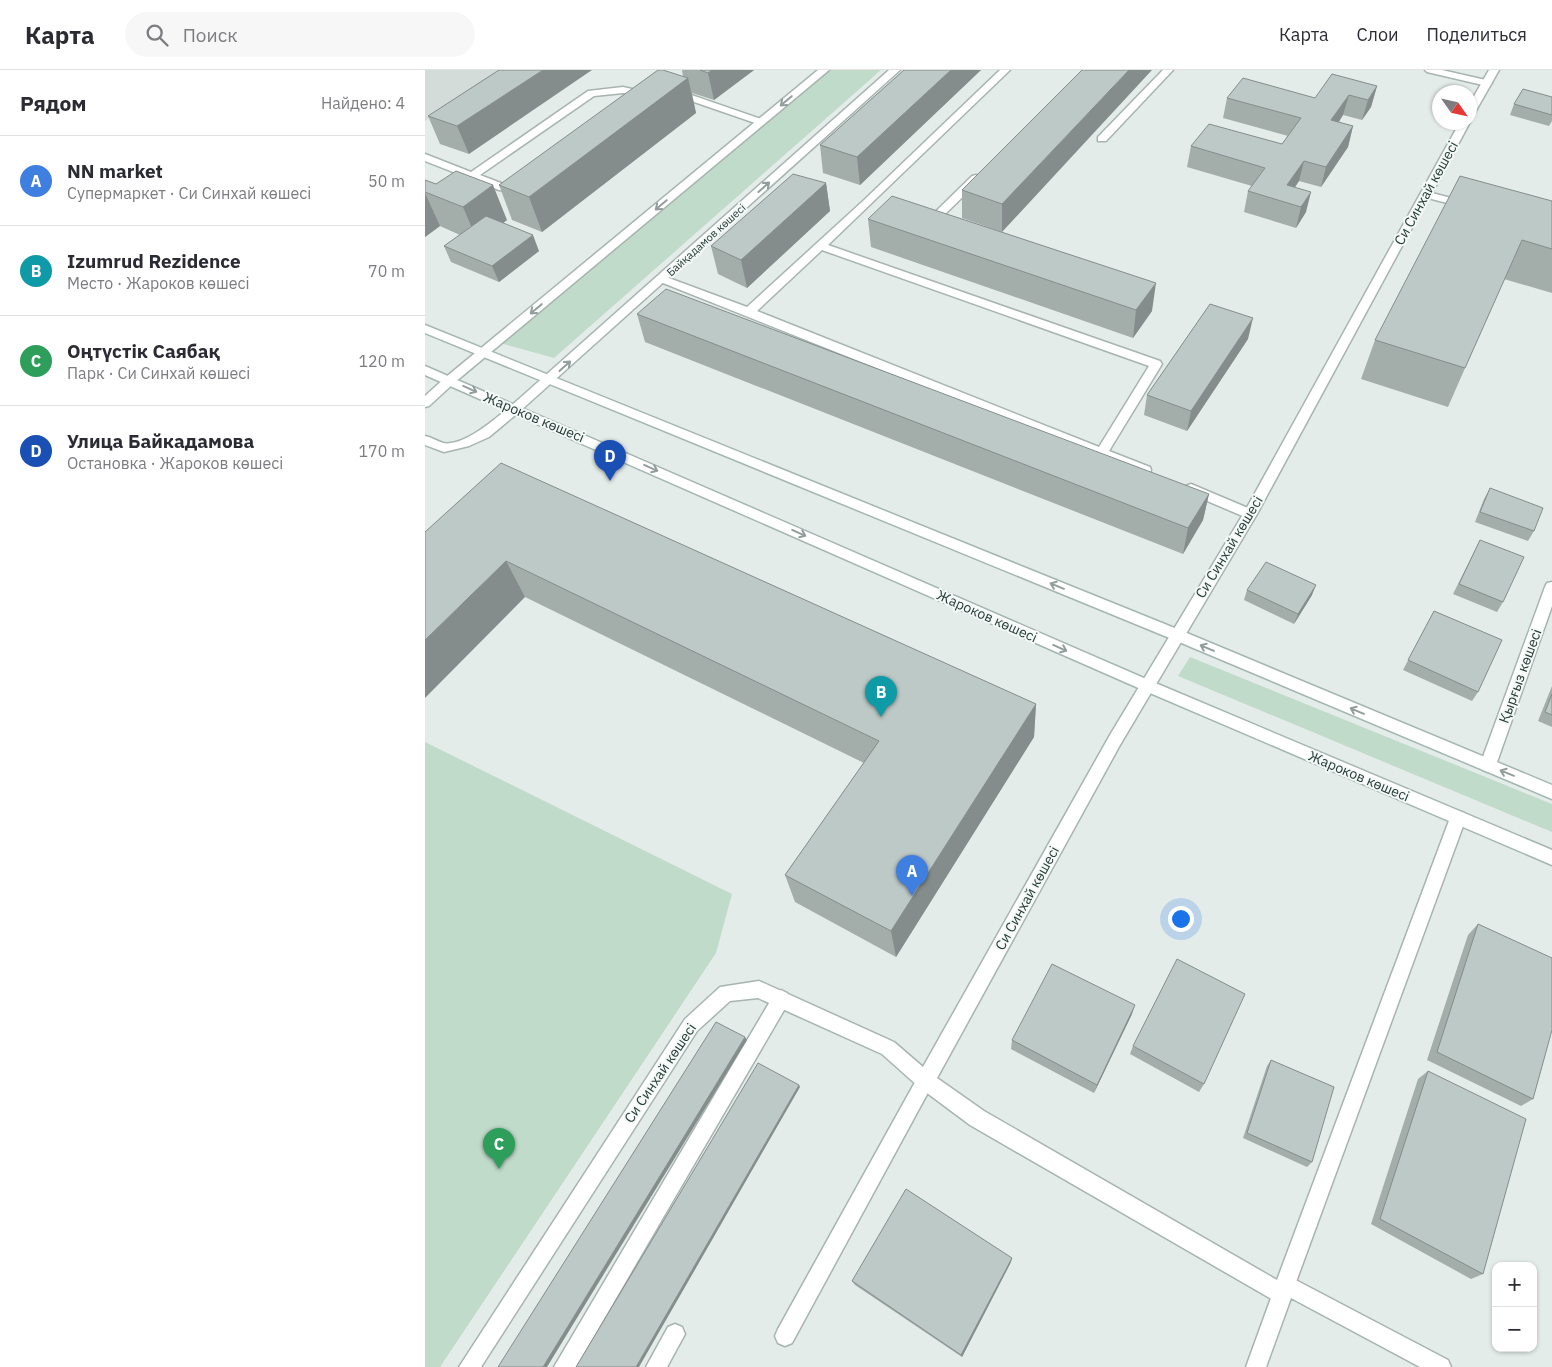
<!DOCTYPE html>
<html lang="ru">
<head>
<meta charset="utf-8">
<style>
	:root { --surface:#fff; --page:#f7f7f7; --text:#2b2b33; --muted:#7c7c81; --line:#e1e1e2; --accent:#7d5b4d }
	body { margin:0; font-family:"IBM Plex Sans",sans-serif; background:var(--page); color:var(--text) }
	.controls { position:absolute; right:15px; bottom:15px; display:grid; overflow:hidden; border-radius:10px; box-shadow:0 1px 4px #0004 }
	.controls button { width:45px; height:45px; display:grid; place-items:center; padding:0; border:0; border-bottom:1px solid var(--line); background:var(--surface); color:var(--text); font:25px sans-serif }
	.compass { position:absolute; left:1007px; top:15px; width:45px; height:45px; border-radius:50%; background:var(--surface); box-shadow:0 1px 4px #0004; rotate:124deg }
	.you { position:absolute; left:755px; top:848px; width:18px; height:18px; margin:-12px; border:4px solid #fff; border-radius:50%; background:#1a73e8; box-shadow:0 0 0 8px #1a73e833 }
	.badge { display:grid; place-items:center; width:32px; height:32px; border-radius:50%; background:var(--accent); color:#fff; font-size:16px; font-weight:700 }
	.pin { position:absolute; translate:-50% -41px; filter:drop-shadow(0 1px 2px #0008) }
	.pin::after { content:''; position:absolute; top:26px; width:18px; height:15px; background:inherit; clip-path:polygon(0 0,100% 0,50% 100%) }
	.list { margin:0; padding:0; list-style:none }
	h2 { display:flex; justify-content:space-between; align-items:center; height:65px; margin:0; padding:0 20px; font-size:21px }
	h2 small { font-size:16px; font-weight:400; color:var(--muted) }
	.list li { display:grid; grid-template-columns:32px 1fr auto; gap:15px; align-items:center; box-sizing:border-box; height:90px; padding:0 20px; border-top:1px solid var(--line) }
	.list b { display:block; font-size:19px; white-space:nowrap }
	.list p { margin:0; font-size:16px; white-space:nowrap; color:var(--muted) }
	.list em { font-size:16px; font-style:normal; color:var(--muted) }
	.icon { flex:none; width:28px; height:28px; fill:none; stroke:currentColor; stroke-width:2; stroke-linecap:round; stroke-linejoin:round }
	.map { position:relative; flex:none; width:1127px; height:1297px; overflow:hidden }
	header { display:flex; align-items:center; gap:30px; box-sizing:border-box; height:70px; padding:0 25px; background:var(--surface); border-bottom:1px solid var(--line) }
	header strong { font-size:24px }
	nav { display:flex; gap:28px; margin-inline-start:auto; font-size:18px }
	.search { width:350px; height:45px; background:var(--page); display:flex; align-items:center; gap:12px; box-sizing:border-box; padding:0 18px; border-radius:28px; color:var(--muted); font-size:19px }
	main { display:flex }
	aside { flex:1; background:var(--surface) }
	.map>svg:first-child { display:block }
	.built { fill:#d3dcd8 }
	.green { fill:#c0dbca }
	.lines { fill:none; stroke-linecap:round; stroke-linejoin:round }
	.service-casing { stroke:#a7b4b0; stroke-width:3 }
	.minor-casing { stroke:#a7b4b0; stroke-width:3 }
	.tertiary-casing { stroke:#a7b4b0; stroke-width:3 }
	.secondary-casing { stroke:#a4b6b2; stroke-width:3 }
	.service { fill:#fff; fill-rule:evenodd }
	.minor { fill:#fff; fill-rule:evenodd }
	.tertiary { fill:#fff; fill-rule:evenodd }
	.secondary { fill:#fff; fill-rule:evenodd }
	.wall { fill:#a3adaa }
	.shaded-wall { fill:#848d8b }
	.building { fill:#bdc9c6; stroke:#848d8b }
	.oneway { stroke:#929e9c }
	.labels { text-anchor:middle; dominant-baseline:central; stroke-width:4; stroke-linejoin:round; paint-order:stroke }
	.far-street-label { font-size:11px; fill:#263c38; stroke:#f4f9f7 }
	.street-label { font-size:14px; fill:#263c38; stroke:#f4f9f7 }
</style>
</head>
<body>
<header>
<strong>Карта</strong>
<div class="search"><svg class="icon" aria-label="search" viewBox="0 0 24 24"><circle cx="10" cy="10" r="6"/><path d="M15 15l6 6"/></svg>Поиск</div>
<nav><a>Карта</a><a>Слои</a><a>Поделиться</a></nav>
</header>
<main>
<aside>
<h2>Рядом<small>Найдено: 4</small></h2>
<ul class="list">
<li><span class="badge" style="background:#3f7fe0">A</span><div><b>NN market</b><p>Супермаркет · Си Синхай көшесі</p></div><em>50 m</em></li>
<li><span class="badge" style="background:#0f9aa8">B</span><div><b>Izumrud Rezidence</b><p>Место · Жароков көшесі</p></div><em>70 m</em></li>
<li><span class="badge" style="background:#2e9e5b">C</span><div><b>Оңтүстік Саябақ</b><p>Парк · Си Синхай көшесі</p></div><em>120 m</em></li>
<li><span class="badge" style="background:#1a4fb4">D</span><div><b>Улица Байкадамова</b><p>Остановка · Жароков көшесі</p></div><em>170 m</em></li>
</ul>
</aside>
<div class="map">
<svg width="1127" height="1297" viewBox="0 0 1127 1297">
	<rect width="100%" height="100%" fill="#e4ece9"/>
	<path class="built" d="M0,0H77L0,51Z"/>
	<path class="green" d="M406,0H456L129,288L75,273Z
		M765,587L1127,734V762L753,606Z
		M0,672L307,824L291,883L15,1297H0Z"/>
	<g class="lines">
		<defs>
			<path id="service" d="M575,0H585L403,175L735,291L737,294L684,381L725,397L726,400L725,403H715L233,211L231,209L237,206L241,207L322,237L438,131ZM397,180L724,296L674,377L332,241Z
				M738,0H748L681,71H673V67Z
				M1000,0H1017L1065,11L1067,13L1062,16L1002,2Z
				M198,17L225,23L227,25L222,28L198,23L169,26L55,105L81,115L97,119L98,121L97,123L74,120L0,91V84L46,102L163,21Z
				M249,19L339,50L341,52L336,55L333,54L246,24L244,22Z
				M551,105L555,106L556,108L555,110L508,156L496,155L495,153L496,151L502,150L547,106Z
				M25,306L29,307L31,310L29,313L4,336L0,337V326L21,307Z
				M90,335L96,339L94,342L64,367L44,376L19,382L0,375V366C6,367 12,371 18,373C39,377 71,348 86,336Z
				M766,414L830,441L832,444L830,447H820L761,422L760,419L761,416Z
				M356,920L362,923L365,929L362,935L151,1297H129L350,923Z
				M500,1002L506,1005L509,1011L506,1017L367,1273L360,1276L353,1273L350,1266L353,1259L494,1005Z
				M861,1205L1023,1290L1026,1297H995L866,1228L841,1297H821L850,1217L854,1208Z
				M250,1254L257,1257L260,1264L242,1297H221L243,1257Z"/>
			<path id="minor" d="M1064,0H1074L1049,44L1044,47V35Z
				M1044,51L1045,52L1007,123L1045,133L1046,135L1041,138L1003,128L832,444L695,675L512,1008L559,1041L852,1210L1025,748L1027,743L1033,741L1039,743L1041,748L864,1231L857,1234L850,1231L545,1055L494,1017L457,984L333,928L305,931L272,961L56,1297H34L260,949L295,917L334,911L469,972L498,997L685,665L820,441L1035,52Z
				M1127,512V536L1071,695L1068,700L1063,702L1058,700L1055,695L1120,517L1122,513Z"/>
			<path id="tertiary" d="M393,0H404L29,313H21L19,310L21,307Z
				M464,0H475L94,342H86L84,339L86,336Z"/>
			<path id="secondary" d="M0,255L757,561L1127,715V729L747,569L0,263Z
				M0,296L728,612L1127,780V795L718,620L0,305Z"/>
		</defs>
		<use href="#service" class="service-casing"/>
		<use href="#minor" class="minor-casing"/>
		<use href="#tertiary" class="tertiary-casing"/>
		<use href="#secondary" class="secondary-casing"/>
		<use href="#service" class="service"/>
		<use href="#minor" class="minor"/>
		<use href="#tertiary" class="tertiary"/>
		<use href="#secondary" class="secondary"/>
	</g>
	<path class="wall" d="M74,0L44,84L15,74L3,46Z
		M257,0H329L289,30L267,23L271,43L117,162L87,150L74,115L258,7Z
		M479,0H556L435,115L398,103L395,75Z
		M657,0L577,162L537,148V120Z
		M952,16L946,37L937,50L918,45L914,52L928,56L923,77L896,117L874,111L870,117L881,142L871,158L819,142L823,121L827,116L762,97L766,76L857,74L863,66L798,48L802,28H890Z
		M1127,27V51L1124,56L1085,45L1089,34Z
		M0,110L82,150L78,153L114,181L74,212L26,192L19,176L35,165L15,156L0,167Z
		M401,113L405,141L322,218L293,204L286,176Z
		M1127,131V223L1079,209L1023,337L936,309L950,270Z
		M443,149L727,241L708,268L446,177Z
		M212,244L784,424L778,450L758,484L220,272Z
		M823,269L762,361L719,345L722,325Z
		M1065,418L1109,461L1103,471L1050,452L1059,429Z
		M0,462L611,634L609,667L471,887L370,832L360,805L439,693L100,527Z
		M1055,470L1078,532L1072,542L1028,524Z
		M822,520L887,525L869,554L819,530Z
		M1009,541L1053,622L1047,631L978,600Z
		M1127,616V657L1113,651Z
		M1053,854L1108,1029L1096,1036L1002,990L1043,865Z
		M707,944L669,1023L586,979L587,970Z
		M708,976L779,1014L774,1022L705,984Z
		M846,990L887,1092L882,1097L818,1068L842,996Z
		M1003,1001L1058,1204L1046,1209L946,1154L993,1009Z
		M586,1192L537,1287L430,1215L427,1211Z"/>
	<path class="shaded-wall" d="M118,0H167L44,84L32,56Z
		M287,0H329L289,30L283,3Z
		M526,0H556L435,115L432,87Z
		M704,0H727L577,162V134Z
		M263,8L271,43L117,162L104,127Z
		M952,16L946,37L937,50L943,30Z
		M924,25L918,45L901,71L906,50Z
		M928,56L923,77L896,117L901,97Z
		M879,91L874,111L860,132L862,115Z
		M401,113L405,141L322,218L316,190Z
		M68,115L82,150L53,172L38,137Z
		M886,122L881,142L871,158L876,137Z
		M0,123L15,156L0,167Z
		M108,165L114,181L74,212L67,196Z
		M731,213L727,241L708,268L711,240Z
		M828,248L823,269L762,361L766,341Z
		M784,424L778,450L758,484L763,458Z
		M81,491L100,527L0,628V570Z
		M891,515L887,525L869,554L873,544Z
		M611,634L609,667L471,887L466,861Z
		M710,935L707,944L669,1023L672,1015Z
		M320,967L322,970L122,1297H118Z
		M374,1015L375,1017L214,1297H211Z
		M587,1188L586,1192L537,1287L536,1285Z"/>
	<path class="building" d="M74,0H118L32,56L3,46Z
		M233,0H238L263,8L104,127L74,115Z
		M275,0H287L283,3Z
		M479,0H526L432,87L395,75Z
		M657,0H704L577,134L537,120Z
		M907,4L952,16L943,30L924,25L906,50L928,56L901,97L879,91L862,115L886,122L876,137L823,121L840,98L766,76L784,54L857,74L876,48L802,28L818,8L890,28Z
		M1098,19L1127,27V45L1089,34Z
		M31,101L68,115L38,137L0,122V110L11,114Z
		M368,104L401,113L316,190L286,176Z
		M1035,106L1127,131V179L1097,170L1040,298L950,270Z
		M467,126L731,213L711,240L443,149Z
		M61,146L108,165L67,196L19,176Z
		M241,219L784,424L763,458L212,244Z
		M785,234L828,248L766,341L722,325Z
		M76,393L611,634L466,861L360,805L454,671L81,491L0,570V462Z
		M1065,418L1118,438L1109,461L1055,442Z
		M1055,470L1099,487L1078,532L1034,514Z
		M841,492L891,515L873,544L822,520Z
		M1009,541L1077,570L1053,622L983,590Z
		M1127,624V645L1120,642Z
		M1053,854L1127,888V960L1108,1029L1012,982Z
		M752,889L820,924L779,1014L708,976Z
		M627,894L710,935L672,1015L587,970Z
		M291,952L320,967L118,1297H73Z
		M846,990L909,1017L887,1092L822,1063Z
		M333,993L374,1015L211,1297H151Z
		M1003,1001L1101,1049L1058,1204L955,1149Z
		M481,1119L587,1188L536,1285L427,1211Z"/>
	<defs><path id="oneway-shaft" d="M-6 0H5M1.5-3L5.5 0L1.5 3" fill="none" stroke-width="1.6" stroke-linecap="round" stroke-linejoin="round" transform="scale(1.25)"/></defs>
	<g class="oneway">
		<use href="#oneway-shaft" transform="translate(361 31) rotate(140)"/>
		<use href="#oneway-shaft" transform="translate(339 117) rotate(-42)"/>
		<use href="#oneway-shaft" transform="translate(236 135) rotate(140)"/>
		<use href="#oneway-shaft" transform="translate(111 239) rotate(140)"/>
		<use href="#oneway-shaft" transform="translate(140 296) rotate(-42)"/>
		<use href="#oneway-shaft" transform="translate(45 319) rotate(24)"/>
		<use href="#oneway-shaft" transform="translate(226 398) rotate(24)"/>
		<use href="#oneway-shaft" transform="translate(374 463) rotate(24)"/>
		<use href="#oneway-shaft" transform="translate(632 516) rotate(-158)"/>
		<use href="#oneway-shaft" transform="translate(635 578) rotate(24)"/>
		<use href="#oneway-shaft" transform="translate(782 578) rotate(-157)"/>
		<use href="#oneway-shaft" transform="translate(932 641) rotate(-157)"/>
		<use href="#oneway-shaft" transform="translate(1082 703) rotate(-158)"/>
	</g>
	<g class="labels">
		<g class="far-street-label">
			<text transform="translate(281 170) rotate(-42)">Байқадамов көшесі</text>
		</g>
		<g class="street-label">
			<text transform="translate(1001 123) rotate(-61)">Си Синхай көшесі</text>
			<text transform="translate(109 347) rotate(23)">Жароков көшесі</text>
			<text transform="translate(804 477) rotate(-59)">Си Синхай көшесі</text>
			<text transform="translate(562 546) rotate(24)">Жароков көшесі</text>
			<text transform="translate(1095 606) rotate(-70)">Қырғыз көшесі</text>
			<text transform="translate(934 706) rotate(23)">Жароков көшесі</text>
			<text transform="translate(602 828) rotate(-61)">Си Синхай көшесі</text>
			<text transform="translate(235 1003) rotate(-56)">Си Синхай көшесі</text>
		</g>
	</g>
</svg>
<div class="controls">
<button>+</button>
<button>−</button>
</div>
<svg class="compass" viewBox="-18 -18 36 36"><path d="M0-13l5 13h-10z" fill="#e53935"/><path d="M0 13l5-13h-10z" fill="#7c7c81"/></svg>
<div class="you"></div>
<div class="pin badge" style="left:487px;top:826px;background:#3f7fe0">A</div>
<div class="pin badge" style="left:456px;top:647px;background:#0f9aa8">B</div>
<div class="pin badge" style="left:74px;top:1099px;background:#2e9e5b">C</div>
<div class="pin badge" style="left:185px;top:411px;background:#1a4fb4">D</div>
</div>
</main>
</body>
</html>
